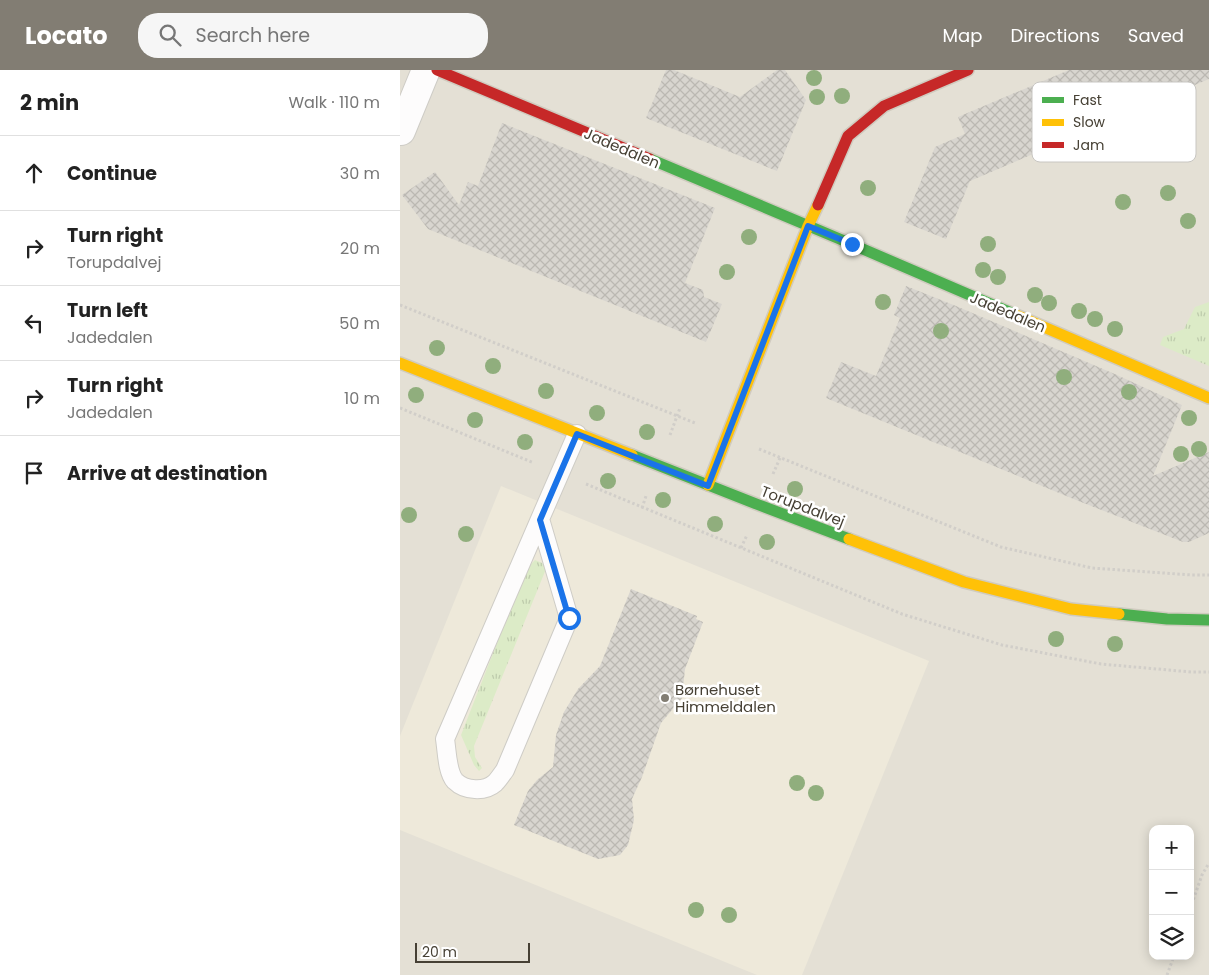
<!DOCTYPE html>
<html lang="en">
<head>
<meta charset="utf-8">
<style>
	:root { --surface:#fff; --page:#f6f6f6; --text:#222; --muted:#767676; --line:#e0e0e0; --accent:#827d73 }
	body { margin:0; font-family:Poppins,sans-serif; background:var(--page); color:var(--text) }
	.controls { position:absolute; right:15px; bottom:15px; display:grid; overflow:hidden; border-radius:10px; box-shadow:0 2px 12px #0003 }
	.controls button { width:45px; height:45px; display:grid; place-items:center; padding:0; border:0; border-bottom:1px solid var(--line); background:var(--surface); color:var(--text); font:25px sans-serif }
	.scale { position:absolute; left:15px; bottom:12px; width:115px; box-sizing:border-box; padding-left:5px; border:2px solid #464034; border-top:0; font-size:14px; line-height:18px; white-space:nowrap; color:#464034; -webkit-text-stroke:4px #fff; paint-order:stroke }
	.stop { position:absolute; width:15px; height:15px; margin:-11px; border:4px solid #1a73e8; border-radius:50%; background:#fff }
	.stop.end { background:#1a73e8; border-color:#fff; box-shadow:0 1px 5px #0008 }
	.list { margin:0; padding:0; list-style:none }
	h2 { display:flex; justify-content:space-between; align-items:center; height:65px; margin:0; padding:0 20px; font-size:21px }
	h2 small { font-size:16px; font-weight:400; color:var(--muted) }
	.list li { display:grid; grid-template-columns:32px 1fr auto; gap:15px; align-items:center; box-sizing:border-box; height:75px; padding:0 20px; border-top:1px solid var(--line) }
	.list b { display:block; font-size:19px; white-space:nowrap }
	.list p { margin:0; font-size:16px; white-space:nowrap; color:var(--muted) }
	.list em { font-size:16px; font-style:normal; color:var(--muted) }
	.icon { flex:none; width:28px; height:28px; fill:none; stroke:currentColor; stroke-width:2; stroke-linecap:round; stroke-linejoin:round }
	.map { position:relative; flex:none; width:809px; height:905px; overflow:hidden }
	header { display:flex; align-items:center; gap:30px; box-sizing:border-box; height:70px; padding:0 25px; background:var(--accent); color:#fff }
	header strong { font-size:24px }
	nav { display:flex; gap:28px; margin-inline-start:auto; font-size:18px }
	.search { width:350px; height:45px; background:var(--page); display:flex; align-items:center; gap:12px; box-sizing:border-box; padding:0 18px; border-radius:20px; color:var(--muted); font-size:19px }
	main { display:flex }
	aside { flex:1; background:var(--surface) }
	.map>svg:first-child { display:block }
	.residential { fill:#e4e0d5; fill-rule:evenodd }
	.education { fill:#eee9da }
	.grass { fill:url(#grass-tufts) }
	.building { fill:url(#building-cross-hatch) }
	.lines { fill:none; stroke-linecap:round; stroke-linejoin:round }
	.lane-casing { stroke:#ceccc6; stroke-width:20 }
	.street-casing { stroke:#ceccc6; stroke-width:30 }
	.fast-casing { stroke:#d0cbbf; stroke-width:14 }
	.slow-casing { stroke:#d0cbbf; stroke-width:14 }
	.jam-casing { stroke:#d0cbbf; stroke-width:14 }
	.path { stroke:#d1cec9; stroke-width:3; stroke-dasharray:2.5 2.5; stroke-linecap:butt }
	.lane { stroke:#fdfcfc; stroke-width:18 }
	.street { stroke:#fdfcfc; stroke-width:28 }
	.fast { stroke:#4caf50; stroke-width:11 }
	.slow { stroke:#ffc107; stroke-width:11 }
	.jam { stroke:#c62828; stroke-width:11 }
	.tree { fill:#90ae7d }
	.route { stroke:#1a73e8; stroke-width:6 }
	.poi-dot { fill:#827d73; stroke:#fff; stroke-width:2 }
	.labels { text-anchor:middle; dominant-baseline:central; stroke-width:5; stroke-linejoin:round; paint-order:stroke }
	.street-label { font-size:15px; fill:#464034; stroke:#fff }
	.poi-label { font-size:15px; fill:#464034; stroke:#fff; text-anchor:start }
	.key { fill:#fff; stroke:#c8c6c2; stroke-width:1 }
	.key-label { font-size:14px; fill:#464034 }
</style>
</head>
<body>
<header>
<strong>Locato</strong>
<div class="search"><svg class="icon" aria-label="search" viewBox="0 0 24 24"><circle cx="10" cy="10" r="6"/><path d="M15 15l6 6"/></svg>Search here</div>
<nav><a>Map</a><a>Directions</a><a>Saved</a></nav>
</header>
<main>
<aside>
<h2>2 min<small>Walk · 110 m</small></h2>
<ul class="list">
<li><svg class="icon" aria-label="ahead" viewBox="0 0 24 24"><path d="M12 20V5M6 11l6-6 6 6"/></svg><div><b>Continue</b></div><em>30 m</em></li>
<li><svg class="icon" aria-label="right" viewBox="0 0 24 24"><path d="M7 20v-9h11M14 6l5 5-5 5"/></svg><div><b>Turn right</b><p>Torupdalvej</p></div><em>20 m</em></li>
<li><svg class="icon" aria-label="left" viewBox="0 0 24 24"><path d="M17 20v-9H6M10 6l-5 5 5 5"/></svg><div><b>Turn left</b><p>Jadedalen</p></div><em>50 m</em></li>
<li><svg class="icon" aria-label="right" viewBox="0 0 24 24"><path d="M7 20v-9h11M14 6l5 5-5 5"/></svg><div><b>Turn right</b><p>Jadedalen</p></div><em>10 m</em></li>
<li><svg class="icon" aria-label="arrive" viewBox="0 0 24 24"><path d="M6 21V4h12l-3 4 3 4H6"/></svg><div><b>Arrive at destination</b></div></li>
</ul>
</aside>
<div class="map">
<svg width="809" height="905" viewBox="0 0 809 905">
	<defs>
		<pattern id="grass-tufts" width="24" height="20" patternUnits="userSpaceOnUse" patternTransform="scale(1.25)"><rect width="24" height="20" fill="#dcebc7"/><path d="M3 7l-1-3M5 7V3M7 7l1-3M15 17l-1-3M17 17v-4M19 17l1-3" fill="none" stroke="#becbac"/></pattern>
		<pattern id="building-cross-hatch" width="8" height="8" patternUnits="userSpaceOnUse" patternTransform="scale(1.25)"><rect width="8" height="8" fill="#d8d5cf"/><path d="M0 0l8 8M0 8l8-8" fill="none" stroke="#bbb8b2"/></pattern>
	</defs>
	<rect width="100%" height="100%" fill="#f0eee8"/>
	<path class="residential" d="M0,0H809V905H0ZM753,759H790V886H753Z"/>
	<path class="education" d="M101,416L529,591L402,905H357L0,760V666Z"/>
	<path class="grass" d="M809,232V296L760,275L763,267L784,259L795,237Z
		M135,490L142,493L146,499L74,676L75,687L82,698L79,701L74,695L61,665L124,504L128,497Z"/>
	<path class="building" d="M266,0H274L340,27L377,0H385L406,30L377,101L246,48Z
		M669,0H809V9L570,111L546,169L504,152L535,77L565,64L558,47Z
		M102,53L315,138L285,213L303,220L304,227L322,234L306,272L28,159L2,125L35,102L59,135L68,112L78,116Z
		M506,216L556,236L717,305L782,335L753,406L809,382V463L789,472H783L676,430L543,375V376L426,328L441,292L476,306L500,248L494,245Z
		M231,519L297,546L296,549L303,552L285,599L282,628L261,653L242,707L232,729L234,750L228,775L220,785L198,789L114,755L128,721L137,710L153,697L156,665L164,642L178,619L200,596Z"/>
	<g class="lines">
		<defs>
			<path id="lane" d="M140,449L45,669C47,681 47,702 55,711C65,721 85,722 95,713C99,709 102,704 105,700L169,548L140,449L177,364"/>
			<path id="street" d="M1,61L26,0"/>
			<path id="fast" d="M250,89L442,170L616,245
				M232,385L359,435L449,469
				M719,544L767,549L809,550"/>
			<path id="slow" d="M616,245L809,328
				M0,293L232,385
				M308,415L408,156L418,135
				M449,469L564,512L671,539L719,544"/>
			<path id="jam" d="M37,0L250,89
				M418,135L448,66L484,36L568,0"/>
		</defs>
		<use href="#lane" class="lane-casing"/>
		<use href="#street" class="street-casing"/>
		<use href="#fast" class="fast-casing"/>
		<use href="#slow" class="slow-casing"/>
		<use href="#jam" class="jam-casing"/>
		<path class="path" d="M0,235L295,353
			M0,338L134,393
			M270,365L280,338
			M359,379L601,477L692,498L792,505H809
			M373,404L380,388
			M186,414L502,544L602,575L701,594L791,602H809
			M242,438L246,426
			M341,478L347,465
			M790,839L802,805L809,793
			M767,905L774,886"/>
		<use href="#lane" class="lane"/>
		<use href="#street" class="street"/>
		<use href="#fast" class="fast"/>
		<use href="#slow" class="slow"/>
		<use href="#jam" class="jam"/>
	</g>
	<g class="tree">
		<circle cx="414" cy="8" r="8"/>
		<circle cx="442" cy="26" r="8"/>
		<circle cx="417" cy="27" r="8"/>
		<circle cx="468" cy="118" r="8"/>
		<circle cx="768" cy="123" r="8"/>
		<circle cx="723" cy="132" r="8"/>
		<circle cx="788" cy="151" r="8"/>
		<circle cx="349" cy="167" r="8"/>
		<circle cx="588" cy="174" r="8"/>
		<circle cx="583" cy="200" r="8"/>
		<circle cx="327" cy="202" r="8"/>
		<circle cx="598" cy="207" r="8"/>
		<circle cx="635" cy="225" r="8"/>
		<circle cx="483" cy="232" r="8"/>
		<circle cx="649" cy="233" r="8"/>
		<circle cx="679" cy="241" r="8"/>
		<circle cx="695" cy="249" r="8"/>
		<circle cx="715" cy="259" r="8"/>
		<circle cx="541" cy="261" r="8"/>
		<circle cx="37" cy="278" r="8"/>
		<circle cx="93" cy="296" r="8"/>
		<circle cx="664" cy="307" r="8"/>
		<circle cx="146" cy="321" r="8"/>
		<circle cx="729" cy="322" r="8"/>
		<circle cx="16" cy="325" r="8"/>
		<circle cx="197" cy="343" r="8"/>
		<circle cx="789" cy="348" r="8"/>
		<circle cx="75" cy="350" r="8"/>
		<circle cx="247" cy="362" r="8"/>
		<circle cx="125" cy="372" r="8"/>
		<circle cx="799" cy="379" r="8"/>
		<circle cx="781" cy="384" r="8"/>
		<circle cx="208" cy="411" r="8"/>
		<circle cx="395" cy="419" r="8"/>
		<circle cx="263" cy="430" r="8"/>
		<circle cx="9" cy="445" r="8"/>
		<circle cx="315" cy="454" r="8"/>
		<circle cx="66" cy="464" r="8"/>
		<circle cx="367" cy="472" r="8"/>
		<circle cx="656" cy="569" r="8"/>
		<circle cx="715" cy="574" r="8"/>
		<circle cx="397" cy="713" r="8"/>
		<circle cx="416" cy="723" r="8"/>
		<circle cx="296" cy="840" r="8"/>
		<circle cx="329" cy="845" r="8"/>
	</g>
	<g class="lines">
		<path class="route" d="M169,548L140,450L177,364L308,416L408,156L452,174"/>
	</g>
	<circle class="poi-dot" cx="265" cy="628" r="5"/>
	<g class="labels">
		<g class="street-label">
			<text transform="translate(222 78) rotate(23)">Jadedalen</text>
			<text transform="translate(608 242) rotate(23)">Jadedalen</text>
			<text transform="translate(403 436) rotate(21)">Torupdalvej</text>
		</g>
		<g class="poi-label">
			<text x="275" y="619">Børnehuset<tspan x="275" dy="17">Himmeldalen</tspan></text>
		</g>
	</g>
	<rect x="632" y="12" width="164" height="80" rx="8" class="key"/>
	<rect x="642" y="27" width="22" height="6" fill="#4caf50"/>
	<rect x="642" y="49" width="22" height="7" fill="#ffc107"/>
	<rect x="642" y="72" width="22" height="6" fill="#c62828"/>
	<g class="key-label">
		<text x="673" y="35">Fast</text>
		<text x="673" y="57">Slow</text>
		<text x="673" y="80">Jam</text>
	</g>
</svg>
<div class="controls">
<button>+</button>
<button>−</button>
<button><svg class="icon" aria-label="layers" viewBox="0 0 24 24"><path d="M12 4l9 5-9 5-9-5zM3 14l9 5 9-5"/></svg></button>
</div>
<div class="scale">20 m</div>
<div class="stop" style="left:169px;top:548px"></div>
<div class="stop end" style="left:452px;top:174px"></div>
</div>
</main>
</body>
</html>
